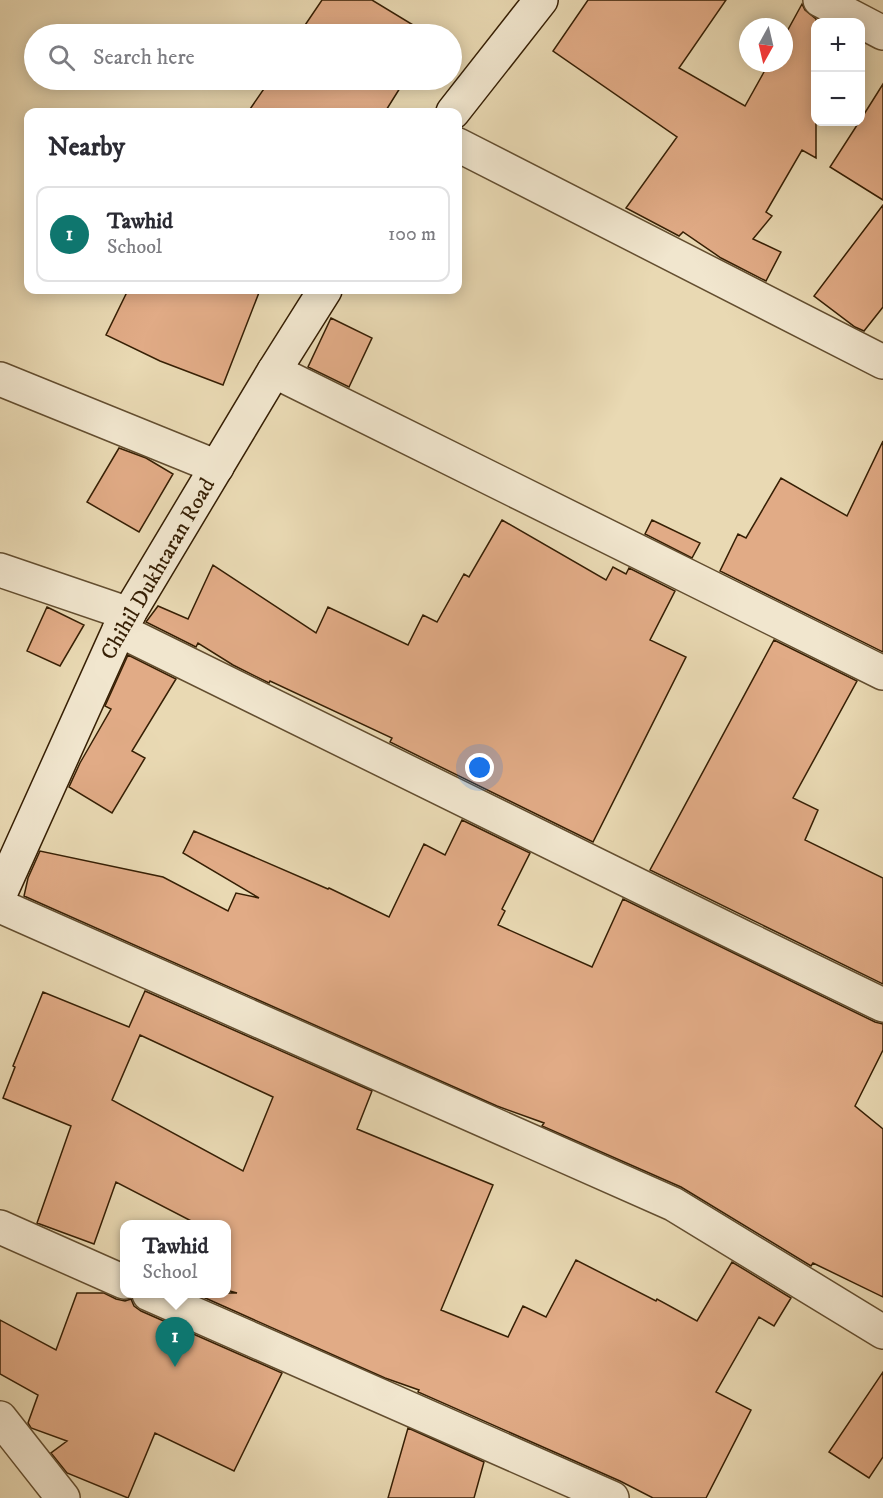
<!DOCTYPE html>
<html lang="en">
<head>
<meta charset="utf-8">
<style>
	:root { --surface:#fff; --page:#f2f2f3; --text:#2b2b33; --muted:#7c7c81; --line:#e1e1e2; --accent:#0f766e }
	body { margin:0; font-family:"IM FELL DW Pica",serif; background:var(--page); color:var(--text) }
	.controls { position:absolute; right:18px; top:18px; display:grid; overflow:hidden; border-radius:12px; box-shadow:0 3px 15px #0003 }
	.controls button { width:54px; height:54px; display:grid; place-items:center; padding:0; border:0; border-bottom:2px solid var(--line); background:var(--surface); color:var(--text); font:30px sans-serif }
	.compass { position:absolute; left:739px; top:18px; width:54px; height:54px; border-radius:50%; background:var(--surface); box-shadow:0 3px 15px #0003; rotate:188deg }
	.you { position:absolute; left:480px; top:768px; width:21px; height:21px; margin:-15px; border:4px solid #fff; border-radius:50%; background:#1a73e8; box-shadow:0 0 0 9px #1a73e833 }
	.badge { display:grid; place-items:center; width:39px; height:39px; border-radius:50%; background:var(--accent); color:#fff; font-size:20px; font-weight:700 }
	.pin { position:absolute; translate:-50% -50px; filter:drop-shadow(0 2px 3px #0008) }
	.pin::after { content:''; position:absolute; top:32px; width:21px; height:18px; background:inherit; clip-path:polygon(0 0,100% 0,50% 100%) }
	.popup { position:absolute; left:120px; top:1220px; width:111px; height:78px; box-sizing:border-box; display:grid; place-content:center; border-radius:12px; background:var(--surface); filter:drop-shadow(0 2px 4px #0005); font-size:20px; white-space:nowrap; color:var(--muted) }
	.popup b { font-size:22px; color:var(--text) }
	.popup::after { content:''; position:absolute; left:50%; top:100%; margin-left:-12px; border:12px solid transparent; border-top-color:var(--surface) }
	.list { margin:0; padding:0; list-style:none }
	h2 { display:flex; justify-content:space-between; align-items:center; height:78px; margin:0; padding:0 24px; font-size:26px }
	h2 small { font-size:20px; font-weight:400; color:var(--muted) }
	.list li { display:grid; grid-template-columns:39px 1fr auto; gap:18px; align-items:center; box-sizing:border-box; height:96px; margin:0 12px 12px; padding:0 12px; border:2px solid var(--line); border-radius:12px }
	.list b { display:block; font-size:22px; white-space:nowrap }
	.list p { margin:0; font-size:20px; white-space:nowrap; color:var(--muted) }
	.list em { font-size:20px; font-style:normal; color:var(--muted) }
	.icon { flex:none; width:33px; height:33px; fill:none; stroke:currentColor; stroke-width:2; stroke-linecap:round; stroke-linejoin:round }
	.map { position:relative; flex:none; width:883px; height:1498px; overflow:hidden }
	.search { position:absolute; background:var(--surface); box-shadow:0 3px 15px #0003; left:24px; top:24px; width:438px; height:66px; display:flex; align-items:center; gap:15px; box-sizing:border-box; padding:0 21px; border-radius:33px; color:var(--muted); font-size:22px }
	.panel { position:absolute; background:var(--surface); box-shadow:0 3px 15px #0003; left:24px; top:108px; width:438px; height:186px; border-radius:12px }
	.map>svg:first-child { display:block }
	.building { fill:#e1ab86; stroke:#361f04; stroke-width:1.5; fill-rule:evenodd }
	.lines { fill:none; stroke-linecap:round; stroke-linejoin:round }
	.street-casing { stroke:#634e30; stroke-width:36 }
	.secondary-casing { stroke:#361f04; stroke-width:36 }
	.street { stroke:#f1e6ce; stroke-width:33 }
	.secondary { stroke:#f1e6ce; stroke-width:33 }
	.labels { text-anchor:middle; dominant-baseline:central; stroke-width:6; stroke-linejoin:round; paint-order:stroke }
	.street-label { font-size:22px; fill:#361f04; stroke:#f1e6ce }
</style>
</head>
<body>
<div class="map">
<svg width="883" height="1498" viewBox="0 0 883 1498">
	<rect width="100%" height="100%" fill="#e9d9b3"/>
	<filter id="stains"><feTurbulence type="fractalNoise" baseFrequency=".00333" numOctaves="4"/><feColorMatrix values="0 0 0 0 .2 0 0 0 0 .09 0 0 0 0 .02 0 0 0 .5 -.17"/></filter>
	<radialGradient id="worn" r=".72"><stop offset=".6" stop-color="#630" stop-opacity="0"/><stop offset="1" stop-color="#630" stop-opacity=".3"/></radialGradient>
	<path class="building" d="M322,0H372L428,34H299Z
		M588,0H726L679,68L745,106L769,63H784V37L802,4L805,10L816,19V158L802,150L766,212L772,216L753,239L781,252L766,281L721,258L683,232L679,236L626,208L677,137L553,51Z
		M270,80H405L385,112H248Z
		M883,84V200L830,167L859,122H861V119Z
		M883,205V307L864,331L855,327L814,296Z
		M128,290H260L223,385L160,361L106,335Z
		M331,318L372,338L349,387L308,367Z
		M883,441V652L720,571L738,534L746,538L781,478L847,516Z
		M119,448L146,458L173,474L139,532L87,502Z
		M502,520L606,580L613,567L626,574L629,568L675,591L650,640L686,657L593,842L390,742L392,738L270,681L269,683L233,665L198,643L196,647L146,622L158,606L188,619L213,565L316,633L328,607L408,645L423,615L437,622L464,574L469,577Z
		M652,520L700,543L692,558L645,534Z
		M47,607L84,625L60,666L27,651Z
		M774,640L857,681L793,798L818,810L805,840L883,878V984L650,870Z
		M128,655L176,679L132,751L145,758L112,813L69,787L80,763L111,709L105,706Z
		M462,820L530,853L502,909L505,911L498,925L592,967L623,899L875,1022L883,1024V1050L855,1106L883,1129V1297L813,1263L811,1266L681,1187L542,1126L544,1123L497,1106L24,896L28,878L40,851L163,877L228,911L236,893L259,898L183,853L194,831L328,889L329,888L389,917L424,844L445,855Z
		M145,991L372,1091L357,1129L493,1185L441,1310L508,1337L523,1306L546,1317L576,1260L656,1301L657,1299L697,1321L732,1262L791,1298L774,1326L759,1317L716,1392L751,1410L706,1498H653L620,1481L418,1392L419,1390L385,1378L194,1293H237L226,1290V1224H197L116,1182L94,1244L37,1223L71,1126L3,1098L15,1067L13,1066L43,992L129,1027ZM140,1035L273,1097L243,1171L112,1100Z
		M77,1293H104L116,1299L125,1301L131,1299L134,1306L141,1311L282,1373L234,1471L155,1433L128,1498L67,1473L51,1453L67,1441L31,1428L28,1423L38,1395L0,1374V1320L56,1350Z
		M883,1372V1457L869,1478L829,1452Z
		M408,1428L484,1462L474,1498H388Z"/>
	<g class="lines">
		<defs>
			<path id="street" d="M820,0L883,33
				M458,145L883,362
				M274,371L883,673
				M0,379L217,467
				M0,570L129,614
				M119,630L743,937L883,1005
				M0,906L673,1204L883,1332
				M0,1227L124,1282
				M149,1294L612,1498
				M0,1418L63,1498"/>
			<path id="secondary" d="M453,112L541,0
				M0,894L119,630L274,371L325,290"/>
		</defs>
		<use href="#street" class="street-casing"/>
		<use href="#secondary" class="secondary-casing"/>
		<use href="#street" class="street"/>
		<use href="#secondary" class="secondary"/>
	</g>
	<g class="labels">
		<g class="street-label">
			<text transform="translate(158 569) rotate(-60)">Chihil Dukhtaran Road</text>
		</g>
	</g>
	<rect width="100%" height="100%" filter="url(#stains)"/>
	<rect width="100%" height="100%" fill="url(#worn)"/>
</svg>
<div class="controls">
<button>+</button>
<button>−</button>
</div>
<svg class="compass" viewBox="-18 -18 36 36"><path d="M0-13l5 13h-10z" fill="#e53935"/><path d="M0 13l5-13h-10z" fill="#7c7c81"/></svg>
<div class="you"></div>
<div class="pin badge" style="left:175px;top:1367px">1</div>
<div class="popup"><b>Tawhid</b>School</div>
<div class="search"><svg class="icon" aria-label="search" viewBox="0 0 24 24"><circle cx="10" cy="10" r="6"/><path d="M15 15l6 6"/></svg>Search here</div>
<section class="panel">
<h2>Nearby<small></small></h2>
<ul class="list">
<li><span class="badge">1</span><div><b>Tawhid</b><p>School</p></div><em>100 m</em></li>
</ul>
</section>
</div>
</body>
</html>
